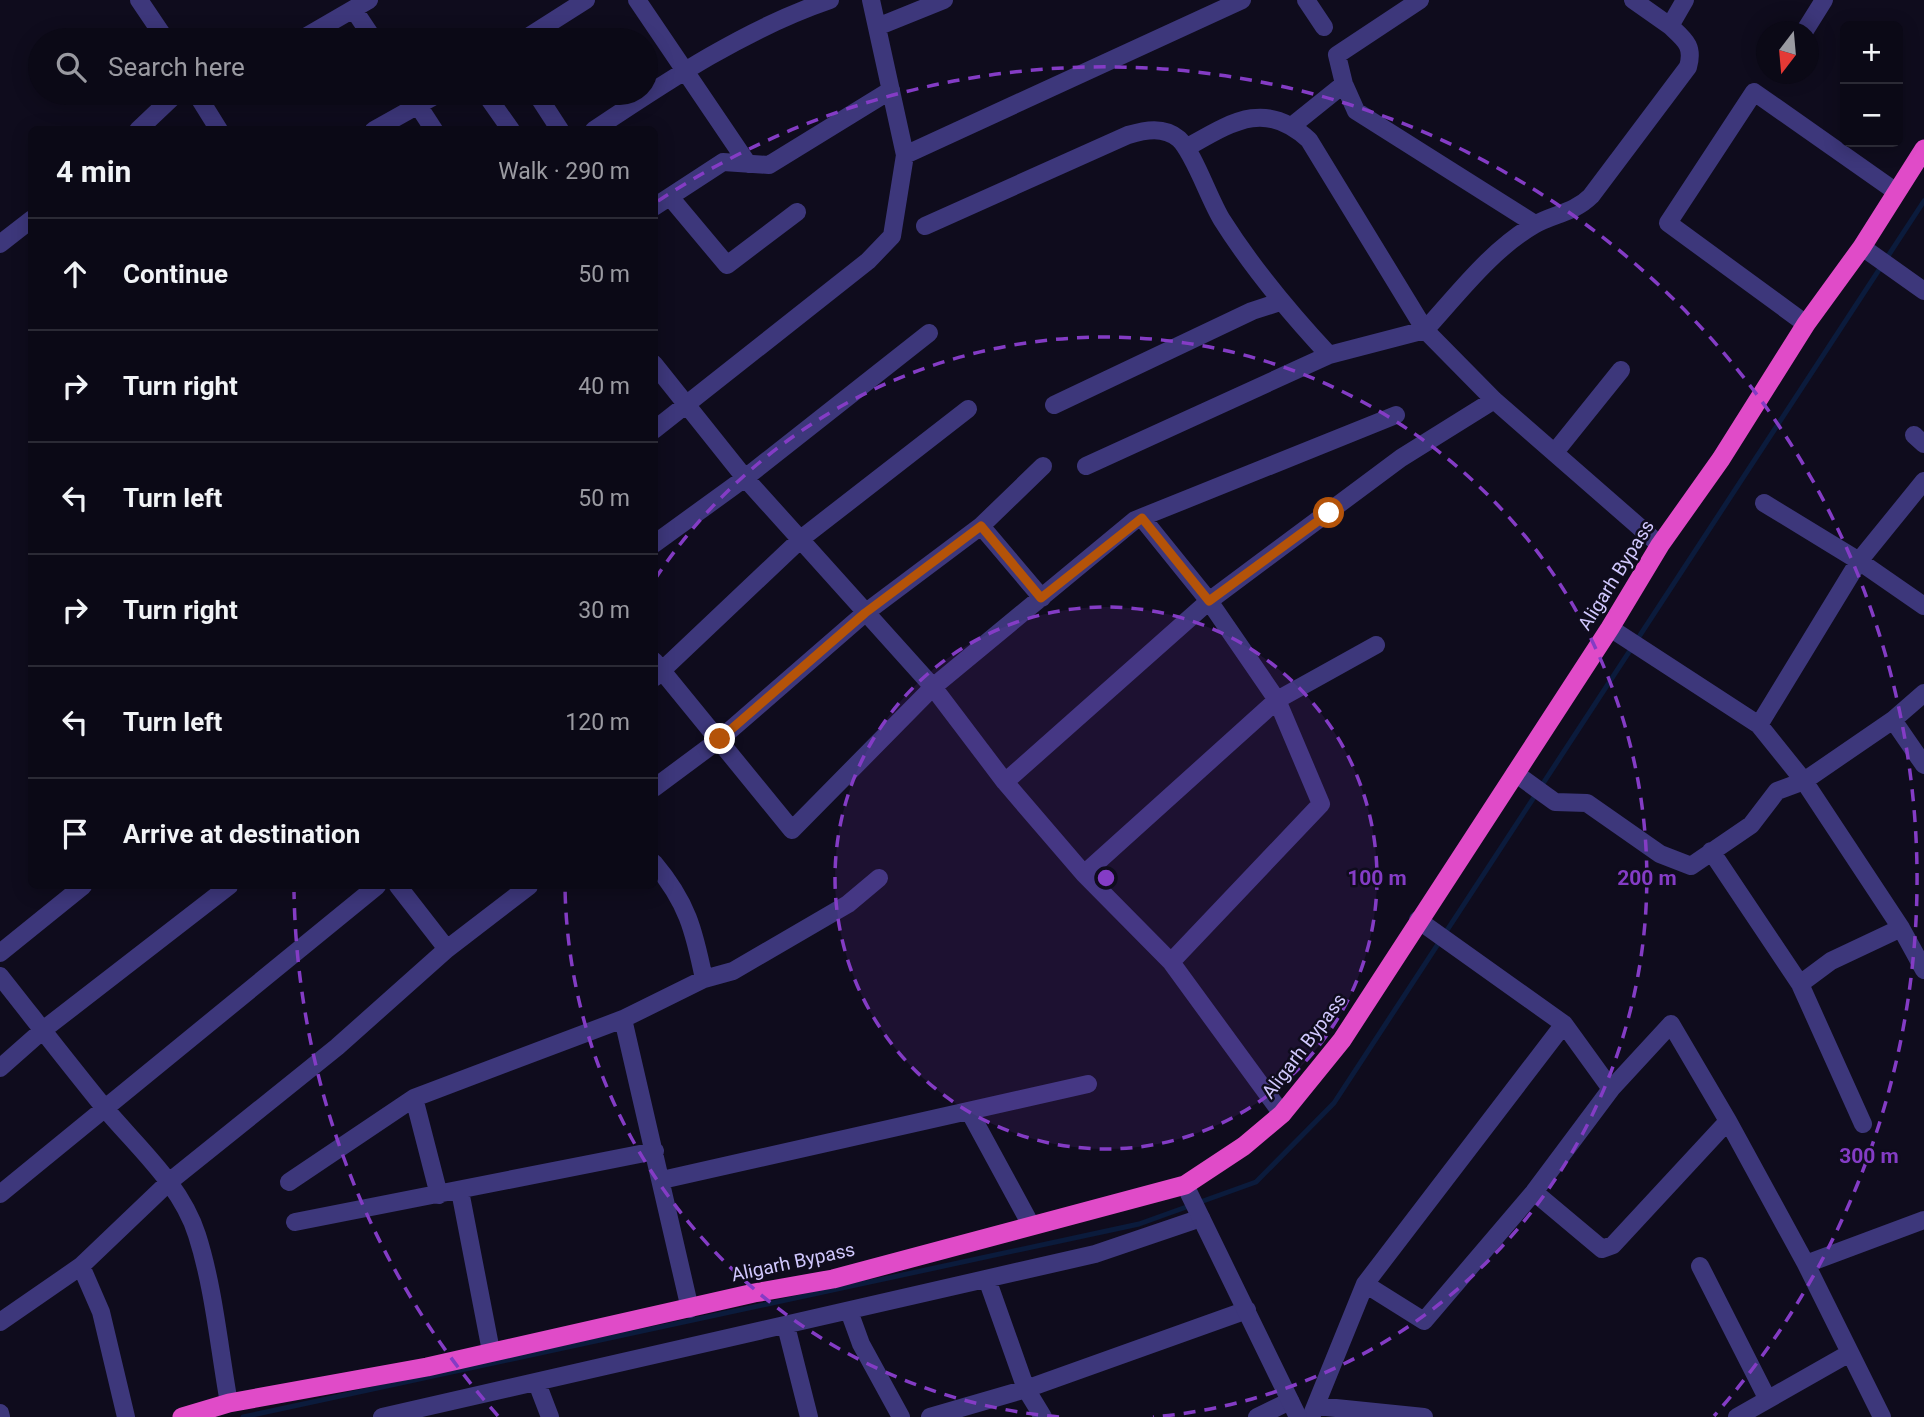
<!DOCTYPE html>
<html lang="en">
<head>
<meta charset="utf-8">
<style>
	:root { --surface:#0b0916; --page:#191723; --text:#f1f3f6; --muted:#9a9aa1; --line:#2b2a35 }
	body { margin:0; font-family:Roboto,sans-serif; background:var(--page); color:var(--text) }
	.controls { position:absolute; right:21px; top:21px; display:grid; overflow:hidden; border-radius:10px; box-shadow:0 4px 18px #0003 }
	.controls button { width:63px; height:63px; display:grid; place-items:center; padding:0; border:0; border-bottom:2px solid var(--line); background:var(--surface); color:var(--text); font:35px sans-serif }
	.compass { position:absolute; left:1756px; top:21px; width:63px; height:63px; border-radius:50%; background:var(--surface); box-shadow:0 4px 18px #0003; rotate:196deg }
	.stop { position:absolute; width:21px; height:21px; margin:-16px; border:5px solid #b45309; border-radius:50%; background:#fff }
	.stop.end { background:#b45309; border-color:#fff; box-shadow:0 2px 7px #0008 }
	.list { margin:0; padding:0; list-style:none }
	h2 { display:flex; justify-content:space-between; align-items:center; height:91px; margin:0; padding:0 28px; font-size:30px }
	h2 small { font-size:23px; font-weight:400; color:var(--muted) }
	.list li { display:grid; grid-template-columns:46px 1fr auto; gap:21px; align-items:center; box-sizing:border-box; height:112px; padding:0 28px; border-top:2px solid var(--line) }
	.list b { display:block; font-size:26px; white-space:nowrap }
	.list em { font-size:23px; font-style:normal; color:var(--muted) }
	.icon { flex:none; width:38px; height:38px; fill:none; stroke:currentColor; stroke-width:2; stroke-linecap:round; stroke-linejoin:round }
	.map { position:relative; flex:none; width:1924px; height:1417px; overflow:hidden }
	.search { position:absolute; background:var(--surface); box-shadow:0 4px 18px #0003; left:28px; top:28px; width:630px; height:77px; display:flex; align-items:center; gap:18px; box-sizing:border-box; padding:0 24px; border-radius:38px; color:var(--muted); font-size:26px }
	.panel { position:absolute; background:var(--surface); box-shadow:0 4px 18px #0003; left:28px; top:126px; width:630px; height:763px; border-radius:10px }
	.map>svg:first-child { display:block }
	.lines { fill:none; stroke-linecap:round; stroke-linejoin:round }
	.stream { stroke:#0b1b3c; stroke-width:5 }
	.minor { stroke:#3d377b; stroke-width:18 }
	.tertiary { stroke:#3d377b; stroke-width:18 }
	.trunk { stroke:#e04bc8; stroke-width:19 }
	.route { stroke:#b45309; stroke-width:9 }
	.ring { fill:none; stroke:#843cc5; stroke-width:3.5; stroke-dasharray:12 9 }
	.labels { text-anchor:middle; dominant-baseline:central; stroke-width:5; stroke-linejoin:round; paint-order:stroke }
	.street-label { font-size:19px; fill:#d1c8fe; stroke:#0f0c1d }
	.centre { fill:#843cc5; stroke:#0f0c1d; stroke-width:3.5 }
	.ring-label { font-size:21px; text-anchor:middle; font-weight:bold; fill:#843cc5; stroke:#0f0c1d; stroke-width:5; stroke-linejoin:round; paint-order:stroke }
</style>
</head>
<body>
<div class="map">
<svg width="1924" height="1417" viewBox="0 0 1924 1417">
	<rect width="100%" height="100%" fill="#0f0c1d"/>
	<g class="lines">
		<path class="stream" d="M243,1417L1139,1224L1256,1182L1334,1103L1924,201"/>
		<path class="minor" d="M139,0L166,40
			M637,0L748,164
			M1306,0L1324,27
			M1420,0L1337,55L1344,84L1356,111L1535,224
			M1633,0L1670,26
			M354,10L374,40
			M877,27L944,0
			M1804,32L1824,0
			M300,40L369,0
			M523,40L586,0
			M196,93L219,130
			M410,93L434,130
			M485,93L511,130
			M536,93L560,130
			M1293,125L1344,84
			M138,130L177,93
			M374,130L440,93
			M594,130C669,80 745,29 830,0
			M905,155L1242,0
			M670,197L727,265L797,212
			M654,207L723,162L769,165L891,90
			M925,226L1128,135C1145,130 1164,126 1179,139C1194,153 1209,199 1222,220C1253,269 1289,312 1329,355
			M0,244L32,219
			M1862,247L1924,291
			M1806,324L1668,223L1754,92L1895,191
			M654,364L745,478L933,687L1005,782L1084,874L1171,962L1282,1114
			M1054,405L1252,311L1280,302
			M654,430L868,261L892,236L905,155L871,0
			M1914,435L1924,444
			M1555,452L1621,370
			M1086,466L1329,355L1425,330L1309,140C1265,99 1232,122 1186,148
			M1764,503L1859,561L1924,606
			M1142,518L1209,601L1277,700L1321,804L1171,962
			M981,526L1042,598
			M654,544L745,478L929,333
			M1660,545L1494,400L1425,330C1458,294 1491,250 1534,225C1553,214 1574,213 1591,196L1688,67C1694,46 1685,40 1670,26L1685,0
			M1610,628L1759,725L1804,781L1901,928L1924,970
			M654,661L792,830L933,687L1135,520L1396,415
			M654,678L802,538L968,409
			M1893,720L1924,765
			M1759,725L1859,561L1924,481
			M1515,773L1555,802L1587,803L1660,854L1691,866L1751,825L1777,791L1804,781L1893,720L1924,693
			M1005,782L1209,601L1401,458L1494,400
			M654,788L720,739L865,613L981,526L1043,466
			M1711,851L1800,984
			M654,863C687,902 694,930 704,979
			M1084,874L1277,700L1376,645
			M398,886L447,949
			M0,953L83,886
			M0,976C34,1019 68,1063 103,1106C136,1146 181,1184 197,1235C214,1288 219,1348 229,1403
			M623,1019L690,1309
			M0,1068L43,1030L229,886
			M1611,1089L1671,1024L1728,1121L1806,1264L1882,1417
			M414,1098L439,1195
			M969,1111L1031,1225
			M1863,1124L1800,984L1831,961L1901,928
			M662,1180L1088,1084
			M289,1182L414,1098L623,1019L704,979L733,971L848,904L879,878
			M460,1191L491,1351
			M1534,1192L1602,1249L1613,1245L1728,1121
			M0,1194L377,886
			M295,1222L655,1151
			M1806,1264L1924,1220
			M81,1266L101,1312L126,1417
			M1700,1266L1767,1398
			M987,1279L1026,1389L1043,1417
			M1365,1284L1424,1321L1534,1192L1611,1089L1564,1024L1418,920
			M849,1311L861,1344L901,1417
			M0,1322L81,1266L169,1182L337,1047L447,949L529,886
			M786,1326L809,1417
			M537,1383L550,1417
			M1316,1406L1424,1417
			M0,1413L1,1417
			M382,1417L1095,1254L1201,1218
			M930,1417L1026,1389L1247,1310
			M1257,1417L1290,1401
			M1311,1417L1365,1284L1564,1024
			M1737,1417L1848,1354"/>
		<path class="tertiary" d="M1185,1185L1298,1417"/>
		<path class="trunk" d="M182,1417L229,1403L427,1367L754,1293L833,1279L1185,1185L1244,1146L1282,1114L1342,1040L1610,628L1660,545L1721,459L1806,324L1862,247L1924,149"/>
	</g>
	<g class="lines">
		<path class="route" d="M720,739L865,613L981,526L1041,598L1142,518L1209,601L1329,513"/>
	</g>
	<circle cx="1106" cy="878" r="271" fill="#843cc5" fill-opacity=".12"/>
	<g class="ring">
		<circle cx="1106" cy="878" r="271"/>
		<path d="M1059 1417A541 541 0 0 1 565 887M655 579A541 541 0 1 1 1153 1417"/>
		<path d="M498 1416A812 812 0 0 1 294 892M658 201A812 812 0 0 1 1714 1416"/>
	</g>
	<g class="labels">
		<g class="street-label">
			<text transform="translate(1616 575) rotate(-58)">Aligarh Bypass</text>
			<text transform="translate(1304 1046) rotate(-53)">Aligarh Bypass</text>
			<text transform="translate(793 1262) rotate(-12)">Aligarh Bypass</text>
		</g>
	</g>
	<circle cx="1106" cy="878" r="10" class="centre"/>
	<g class="ring-label">
		<text x="1377" y="885">100 m</text>
		<text x="1647" y="885">200 m</text>
		<text x="1869" y="1163">300 m</text>
	</g>
</svg>
<div class="controls">
<button>+</button>
<button>−</button>
</div>
<svg class="compass" viewBox="-18 -18 36 36"><path d="M0-13l5 13h-10z" fill="#e53935"/><path d="M0 13l5-13h-10z" fill="#9a9aa1"/></svg>
<div class="stop" style="left:1329px;top:513px"></div>
<div class="stop end" style="left:720px;top:739px"></div>
<div class="search"><svg class="icon" aria-label="search" viewBox="0 0 24 24"><circle cx="10" cy="10" r="6"/><path d="M15 15l6 6"/></svg>Search here</div>
<section class="panel">
<h2>4 min<small>Walk · 290 m</small></h2>
<ul class="list">
<li><svg class="icon" aria-label="ahead" viewBox="0 0 24 24"><path d="M12 20V5M6 11l6-6 6 6"/></svg><div><b>Continue</b></div><em>50 m</em></li>
<li><svg class="icon" aria-label="right" viewBox="0 0 24 24"><path d="M7 20v-9h11M14 6l5 5-5 5"/></svg><div><b>Turn right</b></div><em>40 m</em></li>
<li><svg class="icon" aria-label="left" viewBox="0 0 24 24"><path d="M17 20v-9H6M10 6l-5 5 5 5"/></svg><div><b>Turn left</b></div><em>50 m</em></li>
<li><svg class="icon" aria-label="right" viewBox="0 0 24 24"><path d="M7 20v-9h11M14 6l5 5-5 5"/></svg><div><b>Turn right</b></div><em>30 m</em></li>
<li><svg class="icon" aria-label="left" viewBox="0 0 24 24"><path d="M17 20v-9H6M10 6l-5 5 5 5"/></svg><div><b>Turn left</b></div><em>120 m</em></li>
<li><svg class="icon" aria-label="arrive" viewBox="0 0 24 24"><path d="M6 21V4h12l-3 4 3 4H6"/></svg><div><b>Arrive at destination</b></div></li>
</ul>
</section>
</div>
</body>
</html>
